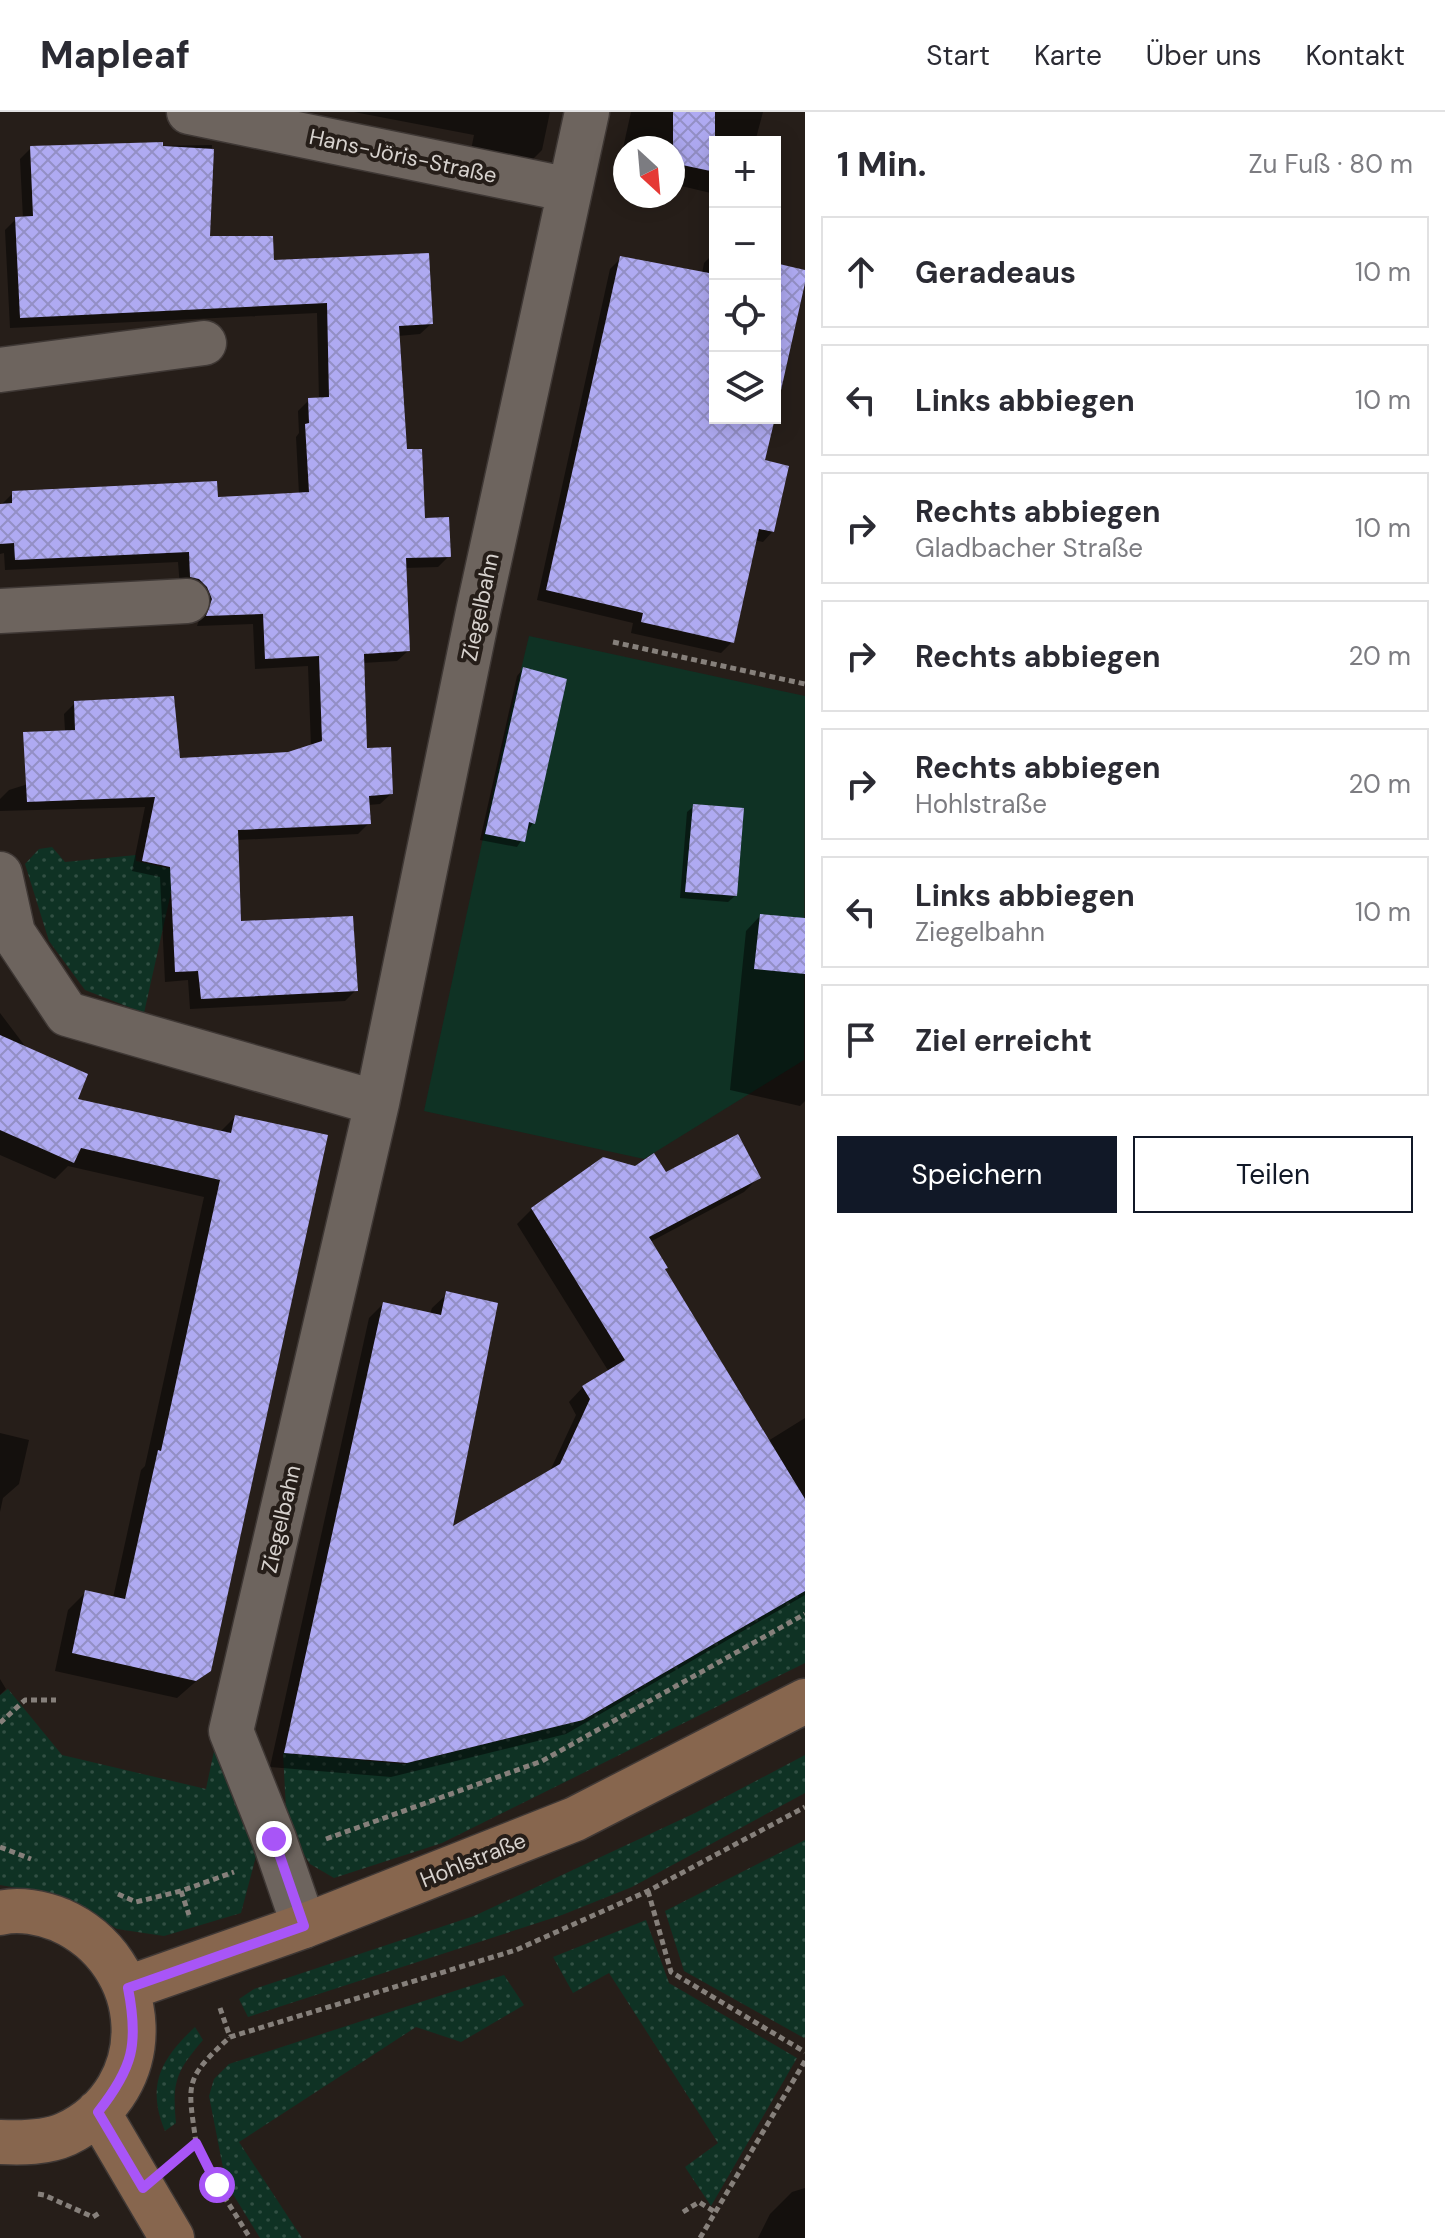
<!DOCTYPE html>
<html lang="de">
<head>
<meta charset="utf-8">
<style>
	:root { --surface:#fff; --page:#f2f2f3; --text:#2b2b33; --muted:#7c7c81; --line:#e1e1e2; --accent:#111827 }
	body { margin:0; font-family:"DM Sans",sans-serif; background:var(--page); color:var(--text) }
	.controls { position:absolute; right:24px; top:24px; display:grid; overflow:hidden; border-radius:0px; box-shadow:0 4px 20px #0003 }
	.controls button { width:72px; height:72px; display:grid; place-items:center; padding:0; border:0; border-bottom:2px solid var(--line); background:var(--surface); color:var(--text); font:40px sans-serif }
	.compass { position:absolute; left:613px; top:24px; width:72px; height:72px; border-radius:50%; background:var(--surface); box-shadow:0 4px 20px #0003; rotate:154deg }
	.stop { position:absolute; width:24px; height:24px; margin:-18px; border:6px solid #a855f7; border-radius:50%; background:#fff }
	.stop.end { background:#a855f7; border-color:#fff; box-shadow:0 2px 8px #0008 }
	.list { margin:0; padding:0; list-style:none }
	h2 { display:flex; justify-content:space-between; align-items:center; height:104px; margin:0; padding:0 32px; font-size:34px }
	h2 small { font-size:26px; font-weight:400; color:var(--muted) }
	.list li { display:grid; grid-template-columns:52px 1fr auto; gap:24px; align-items:center; box-sizing:border-box; height:112px; margin:0 16px 16px; padding:0 16px; border:2px solid var(--line); border-radius:0px }
	.list b { display:block; font-size:30px; white-space:nowrap }
	.list p { margin:0; font-size:26px; white-space:nowrap; color:var(--muted) }
	.list em { font-size:26px; font-style:normal; color:var(--muted) }
	.actions { display:flex; gap:16px; padding:24px 32px }
	.actions a { flex:1; padding:18px 0; border:2px solid var(--accent); border-radius:0px; text-align:center; font-size:28px; color:var(--accent) }
	.actions .main { background:var(--accent); color:#fff }
	.icon { flex:none; width:44px; height:44px; fill:none; stroke:currentColor; stroke-width:2; stroke-linecap:round; stroke-linejoin:round }
	.map { position:relative; flex:none; width:805px; height:2126px; overflow:hidden }
	header { display:flex; align-items:center; gap:48px; box-sizing:border-box; height:112px; padding:0 40px; background:var(--surface); border-bottom:2px solid var(--line) }
	header strong { font-size:38px }
	nav { display:flex; gap:44px; margin-inline-start:auto; font-size:28px }
	main { display:flex }
	aside { flex:1; background:var(--surface) }
	.map>svg:first-child { display:block }
	.grass { fill:url(#grass-dots) }
	.garden { fill:#0f3224 }
	.shadow { fill:#0007 }
	.building { fill:url(#building-cross-hatch) }
	.lines { fill:none; stroke-linecap:round; stroke-linejoin:round }
	.street-casing { stroke:#3f3835; stroke-width:47 }
	.secondary-casing { stroke:#3f3835; stroke-width:47 }
	.path { stroke:#86807b; stroke-width:5; stroke-dasharray:6 4; stroke-linecap:butt }
	.street { stroke:#6d645e; stroke-width:44 }
	.secondary { stroke:#87664e; stroke-width:44 }
	.route { stroke:#a855f7; stroke-width:10 }
	.labels { text-anchor:middle; dominant-baseline:central; stroke-width:8; stroke-linejoin:round; paint-order:stroke }
	.street-label { font-size:22px; fill:#d7d2ce; stroke:#261e19 }
</style>
</head>
<body>
<header>
<strong>Mapleaf</strong>
<nav><a>Start</a><a>Karte</a><a>Über uns</a><a>Kontakt</a></nav>
</header>
<main>
<div class="map">
<svg width="805" height="2126" viewBox="0 0 805 2126">
	<defs>
		<pattern id="grass-dots" width="8" height="8" patternUnits="userSpaceOnUse" patternTransform="scale(2)"><rect width="8" height="8" fill="#0f3224"/><path d="M2 2h.1M6 6h.1" fill="none" stroke="#314f43" stroke-width="1.8" stroke-linecap="round"/></pattern>
		<pattern id="building-cross-hatch" width="8" height="8" patternUnits="userSpaceOnUse" patternTransform="scale(2)"><rect width="8" height="8" fill="#afaaf2"/><path d="M0 0l8 8M0 8l8-8" fill="none" stroke="#938fc5"/></pattern>
	</defs>
	<rect width="100%" height="100%" fill="#261e19"/>
	<path class="grass" d="M52,735L65,750L136,743V749L176,758L144,901L85,878L49,829L25,752L39,737Z
		M805,1479V1551L442,1731L334,1766L310,1752L287,1716L283,1641L404,1652L584,1608Z
		M8,1577L62,1643L206,1677L214,1639L230,1643L260,1729L241,1801L164,1824L117,1817L78,1793L29,1778L0,1773V1583Z
		M805,1643V1681L632,1775L562,1803L248,1905L239,1887L254,1877L474,1804L695,1701Z
		M805,1728V1925L804,1926L684,1859L665,1799Z
		M646,1808L669,1871L797,1946L711,2094L685,2055L718,2031L609,1861L573,1881L553,1845Z
		M504,1863L524,1893L461,1930L416,1915L239,2030L302,2126H260L226,2071L209,1984L214,1967L229,1952Z
		M195,1915L203,1928C176,1960 172,1969 176,2011L165,2019C146,1973 161,1947 195,1915Z"/>
	<path class="garden" d="M529,524L805,584L804,948L644,1047L424,999L506,620Z"/>
	<path class="shadow" d="M354,0H550L542,38L530,50L471,38L474,23Z
		M631,0H763L755,30H715V82L673,72V36H625V61L618,59Z
		M212,33L208,126L431,212L420,222L398,224L405,339L423,408L449,444L438,455L404,456L408,539L397,549L362,551L365,638L391,682L380,692L368,693L369,711L358,722L237,728L239,811L356,878L345,889L190,897L188,868L165,870L160,765L132,759L145,695L0,699V687L9,678L95,651H67L64,602L75,591L178,648L289,642L311,634L308,554L255,557L253,512L197,514L202,499L180,475L178,450L5,458L4,441L0,442V394L13,381L216,387L299,382L296,325L299,321L298,299L309,288H319L317,201L10,216L5,118L16,107H23L20,47L31,36Z
		M715,140V306H773L763,350L773,419L763,430L754,428L732,530L721,541L631,521L633,511L537,488L610,157L621,146L702,162L704,151Z
		M523,557L533,711L517,735L480,728L517,564Z
		M694,694L735,784L728,790L680,786L687,700Z
		M760,804L805,808V989L800,994L730,978L746,819Z
		M0,901L28,938L75,988L220,1020L235,1005L209,1558L177,1586L55,1559L68,1498L86,1480L113,1486L141,1358L145,1354L204,1085L68,1054L55,1067L0,1043Z
		M665,1063L758,1066L744,1080L650,1130L663,1157L768,1329L805,1306V1483L566,1622L391,1665L270,1655L369,1206L383,1192L430,1202L432,1196L447,1182L450,1418L550,1359L576,1303L569,1290L583,1275L609,1260L517,1112L532,1097Z
		M0,1321L29,1328L19,1372L3,1386L0,1400Z
		M0,1567L6,1577L0,1583Z
		M805,2076V2126H758L770,2102L792,2080Z"/>
	<path class="building" d="M673,0H715V60L673,51Z
		M163,30V34L214,37L210,124H273L274,148L429,141L433,212L399,214L407,337H422L425,406L449,405L451,445L406,446L410,539L364,542L367,636L391,635L393,682L369,684L371,712L238,718L241,809L353,804L358,879L201,887L198,859L175,860L170,755L142,749L155,685L27,690L23,620L75,618L74,589L174,584L180,646L288,640L322,629L319,544L265,547L263,502L206,504L212,487L207,475L199,467L190,465L189,440L15,448L14,431L0,432V392L12,391V379L217,369L218,385L309,380L305,312L309,311L308,286L329,285L327,191L20,206L15,105L33,104L30,34Z
		M714,138L715,306H775L765,348L789,354L774,420L759,417L734,531L641,510L643,501L546,478L620,144L709,161Z
		M775,151L805,158V171L775,305Z
		M523,555L567,567L535,712L529,710L525,730L485,722Z
		M693,692L744,696L737,784L685,780Z
		M760,802L805,806V862L754,857Z
		M0,923L88,962L78,987L231,1021L235,1003L328,1023L211,1559L196,1569L72,1541L85,1478L125,1487L158,1338L161,1339L220,1068L81,1036L74,1051L0,1018Z
		M738,1022L761,1066L649,1125L668,1156L665,1157L805,1387V1479L583,1608L407,1651L284,1641L383,1190L441,1203L446,1179L498,1191L453,1414L560,1352L590,1287L582,1274L625,1248L531,1096L603,1045L635,1054L654,1041L666,1060Z"/>
	<g class="lines">
		<defs>
			<path id="street" d="M189,0L570,78
				M0,258L204,231
				M0,499L187,489
				M0,762L13,821L67,902L377,991
				M304,1814L274,1727L231,1619L377,991L478,500L587,0"/>
			<path id="secondary" d="M0,1801C19,1796 43,1801 60,1808C153,1849 161,1977 66,2022C46,2031 22,2031 0,2030
				M128,1876L304,1814L575,1707L805,1589
				M98,2000L172,2126"/>
		</defs>
		<use href="#street" class="street-casing"/>
		<use href="#secondary" class="secondary-casing"/>
		<path class="path" d="M613,530L805,572
			M0,1611L25,1588H56
			M326,1727L542,1649L805,1502
			M0,1735L31,1747
			M181,1779L189,1803
			M648,1779L671,1860L805,1940
			M118,1782L136,1790L181,1779L234,1760
			M220,1896L230,1925
			M196,2031L217,2073L250,2126
			M181,2044L196,2031C188,1971 183,1968 230,1925L516,1838L648,1779L805,1695
			M38,2082L44,2083L93,2105L101,2100
			M683,2100L699,2090L715,2100
			M700,2126L805,1949"/>
		<use href="#street" class="street"/>
		<use href="#secondary" class="secondary"/>
	</g>
	<g class="lines">
		<path class="route" d="M217,2073L196,2031L143,2076L98,2000C133,1956 139,1932 128,1876L304,1814L274,1727"/>
	</g>
	<g class="labels">
		<g class="street-label">
			<text transform="translate(403 44) rotate(12)">Hans-Jöris-Straße</text>
			<text transform="translate(480 495) rotate(-78)">Ziegelbahn</text>
			<text transform="translate(281 1407) rotate(-77)">Ziegelbahn</text>
			<text transform="translate(473 1748) rotate(-22)">Hohlstraße</text>
		</g>
	</g>
</svg>
<div class="controls">
<button>+</button>
<button>−</button>
<button><svg class="icon" aria-label="locate" viewBox="0 0 24 24"><circle cx="12" cy="12" r="6"/><path d="M12 2v4M12 18v4M2 12h4M18 12h4"/></svg></button>
<button><svg class="icon" aria-label="layers" viewBox="0 0 24 24"><path d="M12 4l9 5-9 5-9-5zM3 14l9 5 9-5"/></svg></button>
</div>
<svg class="compass" viewBox="-18 -18 36 36"><path d="M0-13l5 13h-10z" fill="#e53935"/><path d="M0 13l5-13h-10z" fill="#7c7c81"/></svg>
<div class="stop" style="left:217px;top:2073px"></div>
<div class="stop end" style="left:274px;top:1727px"></div>
</div>
<aside>
<h2>1 Min.<small>Zu Fuß · 80 m</small></h2>
<ul class="list">
<li><svg class="icon" aria-label="ahead" viewBox="0 0 24 24"><path d="M12 20V5M6 11l6-6 6 6"/></svg><div><b>Geradeaus</b></div><em>10 m</em></li>
<li><svg class="icon" aria-label="left" viewBox="0 0 24 24"><path d="M17 20v-9H6M10 6l-5 5 5 5"/></svg><div><b>Links abbiegen</b></div><em>10 m</em></li>
<li><svg class="icon" aria-label="right" viewBox="0 0 24 24"><path d="M7 20v-9h11M14 6l5 5-5 5"/></svg><div><b>Rechts abbiegen</b><p>Gladbacher Straße</p></div><em>10 m</em></li>
<li><svg class="icon" aria-label="right" viewBox="0 0 24 24"><path d="M7 20v-9h11M14 6l5 5-5 5"/></svg><div><b>Rechts abbiegen</b></div><em>20 m</em></li>
<li><svg class="icon" aria-label="right" viewBox="0 0 24 24"><path d="M7 20v-9h11M14 6l5 5-5 5"/></svg><div><b>Rechts abbiegen</b><p>Hohlstraße</p></div><em>20 m</em></li>
<li><svg class="icon" aria-label="left" viewBox="0 0 24 24"><path d="M17 20v-9H6M10 6l-5 5 5 5"/></svg><div><b>Links abbiegen</b><p>Ziegelbahn</p></div><em>10 m</em></li>
<li><svg class="icon" aria-label="arrive" viewBox="0 0 24 24"><path d="M6 21V4h12l-3 4 3 4H6"/></svg><div><b>Ziel erreicht</b></div></li>
</ul>
<div class="actions"><a class="main">Speichern</a><a>Teilen</a></div>
</aside>
</main>
</body>
</html>
